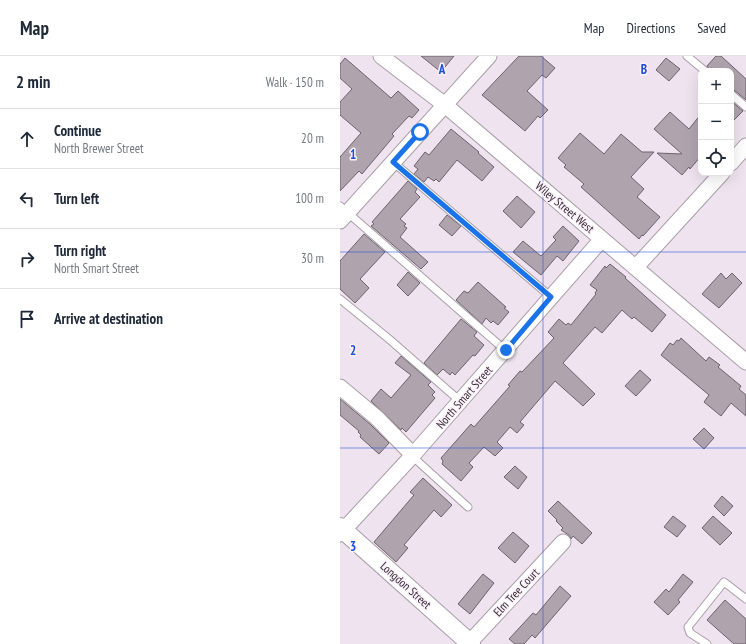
<!DOCTYPE html>
<html lang="en">
<head>
<meta charset="utf-8">
<style>
	:root { --surface:#fff; --page:#f2f2f3; --text:#1f2937; --muted:#747a83; --line:#e0e1e3 }
	body { margin:0; font-family:"PT Sans Narrow",sans-serif; background:var(--page); color:var(--text) }
	.controls { position:absolute; right:12px; top:12px; display:grid; overflow:hidden; border-radius:8px; box-shadow:0 4px 16px #0002 }
	.controls button { width:36px; height:36px; display:grid; place-items:center; padding:0; border:0; border-bottom:1px solid var(--line); background:var(--surface); color:var(--text); font:20px sans-serif }
	.stop { position:absolute; width:12px; height:12px; margin:-9px; border:3px solid #1a73e8; border-radius:50%; background:#fff }
	.stop.end { background:#1a73e8; border-color:#fff; box-shadow:0 1px 4px #0008 }
	.list { margin:0; padding:0; list-style:none }
	h2 { display:flex; justify-content:space-between; align-items:center; height:52px; margin:0; padding:0 16px; font-size:17px }
	h2 small { font-size:13px; font-weight:400; color:var(--muted) }
	.list li { display:grid; grid-template-columns:26px 1fr auto; gap:12px; align-items:center; box-sizing:border-box; height:60px; padding:0 16px; border-top:1px solid var(--line) }
	.list b { display:block; font-size:15px; white-space:nowrap }
	.list p { margin:0; font-size:13px; white-space:nowrap; color:var(--muted) }
	.list em { font-size:13px; font-style:normal; color:var(--muted) }
	.icon { flex:none; width:22px; height:22px; fill:none; stroke:currentColor; stroke-width:2; stroke-linecap:round; stroke-linejoin:round }
	.map { position:relative; flex:none; width:406px; height:588px; overflow:hidden }
	header { display:flex; align-items:center; gap:24px; box-sizing:border-box; height:56px; padding:0 20px; background:var(--surface); border-bottom:1px solid var(--line) }
	header strong { font-size:19px }
	nav { display:flex; gap:22px; margin-inline-start:auto; font-size:14px }
	main { display:flex }
	aside { flex:1; background:var(--surface) }
	.map>svg:first-child { display:block }
	.building { fill:#afa4ae; stroke:#6d636c }
	.lines { fill:none; stroke-linecap:round; stroke-linejoin:round }
	.service-casing { stroke:#a99ea8; stroke-width:9 }
	.minor-casing { stroke:#a99ea8; stroke-width:17 }
	.tertiary-casing { stroke:#a99ea8; stroke-width:20 }
	.service { stroke:#fff; stroke-width:7 }
	.minor { stroke:#fff; stroke-width:15 }
	.tertiary { stroke:#fff; stroke-width:18 }
	.route { stroke:#1a73e8; stroke-width:5 }
	.grid { fill:none; stroke:#1d4ed8; stroke-width:1; stroke-opacity:0.55 }
	.labels { text-anchor:middle; dominant-baseline:central; stroke-width:3; stroke-linejoin:round; paint-order:stroke }
	.street-label { font-size:12px; fill:#353135; stroke:#fcf0fb }
	.grid-label { font-size:13px; text-anchor:middle; font-weight:bold; fill:#1d4ed8; stroke:#fcf0fb; stroke-width:3; stroke-linejoin:round; paint-order:stroke }
</style>
</head>
<body>
<header>
<strong>Map</strong>
<nav><a>Map</a><a>Directions</a><a>Saved</a></nav>
</header>
<main>
<aside>
<h2>2 min<small>Walk · 150 m</small></h2>
<ul class="list">
<li><svg class="icon" aria-label="ahead" viewBox="0 0 24 24"><path d="M12 20V5M6 11l6-6 6 6"/></svg><div><b>Continue</b><p>North Brewer Street</p></div><em>20 m</em></li>
<li><svg class="icon" aria-label="left" viewBox="0 0 24 24"><path d="M17 20v-9H6M10 6l-5 5 5 5"/></svg><div><b>Turn left</b></div><em>100 m</em></li>
<li><svg class="icon" aria-label="right" viewBox="0 0 24 24"><path d="M7 20v-9h11M14 6l5 5-5 5"/></svg><div><b>Turn right</b><p>North Smart Street</p></div><em>30 m</em></li>
<li><svg class="icon" aria-label="arrive" viewBox="0 0 24 24"><path d="M6 21V4h12l-3 4 3 4H6"/></svg><div><b>Arrive at destination</b></div></li>
</ul>
</aside>
<div class="map">
<svg width="406" height="588" viewBox="0 0 406 588">
	<rect width="100%" height="100%" fill="#eee3ee"/>
	<path class="building" d="M81,0H114L101,16Z
		M179,0H201L215,12L206,22L202,19L187,35L208,54L200,62L198,60L185,75L142,39Z
		M376,0H381L406,23V44L394,34L391,33V15H370L367,10Z
		M5,2L51,42L58,35L79,54L72,62L69,60L52,78L54,80L22,118L19,115L0,135V101L21,77L0,59V46L12,33L0,22V8Z
		M326,2L340,13L329,25L316,14Z
		M391,45L403,55L391,67Z
		M330,56L349,73L361,58V100L350,113L349,111L342,119L317,97L342,98L314,73Z
		M111,73L139,96L138,97L154,111L142,125L117,104L99,126L96,123L94,125L88,121L84,126L74,118L78,113L74,110L85,96L89,99Z
		M240,77L264,98L281,78L302,96H314L291,121L304,133L297,141L320,161L303,180L302,179L299,183L241,131L244,128L224,111L226,109L218,102Z
		M68,125L77,133L75,136L80,141L60,163L66,168L64,170L67,172L60,181L88,206L81,213L31,170L34,168L32,166Z
		M177,140L195,156L181,172L163,155Z
		M107,159L121,170L112,180L99,169Z
		M223,170L239,185L223,205L217,200L201,219L173,196L183,185L201,200L216,184L213,181Z
		M24,178L45,196L20,223L29,232L15,247L0,233V205Z
		M270,208L286,221L285,222L326,259L312,276L294,261L292,263L282,254L262,277L255,271L223,307L255,338L243,350L215,325L180,366L184,369L177,377L170,371L157,386L163,392L155,400L144,391L129,407L133,411L121,425L102,408L103,405L101,402L131,368L134,371L170,330L168,329L180,315L182,316L214,282L208,276L219,263L226,269L228,267L231,269L256,238L255,237L257,234L250,229L265,210L266,212Z
		M68,216L80,227L68,240L57,229Z
		M381,217L386,223L392,217L402,227L379,252L362,238Z
		M138,226L166,251L164,252L169,256L158,269L153,265L151,267L146,262L142,268L116,244L124,235L128,237Z
		M121,263L137,276L134,280L144,289L135,300L133,299L115,319L112,316L110,319L103,313L97,319L84,307Z
		M341,282L366,305L369,301L380,309L378,311L401,330L399,333L406,339V360L391,347L381,360L364,346L369,339L321,299L330,287L333,289L337,284L339,285Z
		M61,300L91,326L88,329L95,336L92,339L95,342L66,376L62,372L61,374L31,345L41,333L51,342L71,319L55,307Z
		M300,314L311,324L296,340L285,330Z
		M0,343L31,369L49,387L39,398L20,381L21,379L18,376L19,375L0,359Z
		M364,372L374,382L364,393L353,383Z
		M175,410L187,421L178,433L164,421Z
		M83,422L112,449L101,461L94,454L64,489L68,492L56,506L34,486L74,439L70,436Z
		M382,440L393,450L384,460L374,450Z
		M218,445L252,477L242,488L233,480L231,483L229,479L221,474L223,472L216,465L217,464L208,455Z
		M333,460L346,470L337,481L324,471Z
		M373,460L392,477L380,489L362,472Z
		M173,476L189,490L175,507L158,492Z
		M143,518L154,527L130,558L118,548Z
		M343,518L353,526L338,544L340,546L328,559L314,546L326,533L329,536Z
		M220,530L231,540L195,582L192,579L184,588H175L169,583L193,557L196,559Z
		M385,544L406,563V588H394L367,564Z"/>
	<g class="lines">
		<defs>
			<path id="service" d="M347,0L365,15
				M391,38L406,51
				M53,106L211,241
				M0,150L165,294
				M0,243L49,283L120,345
				M72,400L128,451
				M367,588L350,577L348,571L384,526L406,543"/>
			<path id="minor" d="M41,0L105,49L406,306
				M391,107L406,90
				M0,165L149,0
				M296,211L382,117
				M0,331L37,362L73,399
				M0,478L73,399L262,183
				M130,586L223,486"/>
			<path id="tertiary" d="M0,471L131,588"/>
		</defs>
		<use href="#service" class="service-casing"/>
		<use href="#minor" class="minor-casing"/>
		<use href="#tertiary" class="tertiary-casing"/>
		<use href="#service" class="service"/>
		<use href="#minor" class="minor"/>
		<use href="#tertiary" class="tertiary"/>
	</g>
	<g class="lines">
		<path class="route" d="M80,76L53,106L211,241L166,294"/>
	</g>
	<path class="grid" d="M203,0V588M0,196H406M0,392H406"/>
	<g class="labels">
		<g class="street-label">
			<text transform="translate(225 151) rotate(40)">Wiley Street West</text>
			<text transform="translate(124 341) rotate(-49)">North Smart Street</text>
			<text transform="translate(66 529) rotate(42)">Longdon Street</text>
			<text transform="translate(176 536) rotate(-47)">Elm Tree Court</text>
		</g>
	</g>
	<g class="grid-label">
		<text x="102" y="18">A</text>
		<text x="304" y="18">B</text>
		<text x="13" y="103">1</text>
		<text x="13" y="299">2</text>
		<text x="13" y="495">3</text>
	</g>
</svg>
<div class="controls">
<button>+</button>
<button>−</button>
<button><svg class="icon" aria-label="locate" viewBox="0 0 24 24"><circle cx="12" cy="12" r="6"/><path d="M12 2v4M12 18v4M2 12h4M18 12h4"/></svg></button>
</div>
<div class="stop" style="left:80px;top:76px"></div>
<div class="stop end" style="left:166px;top:294px"></div>
</div>
</main>
</body>
</html>
